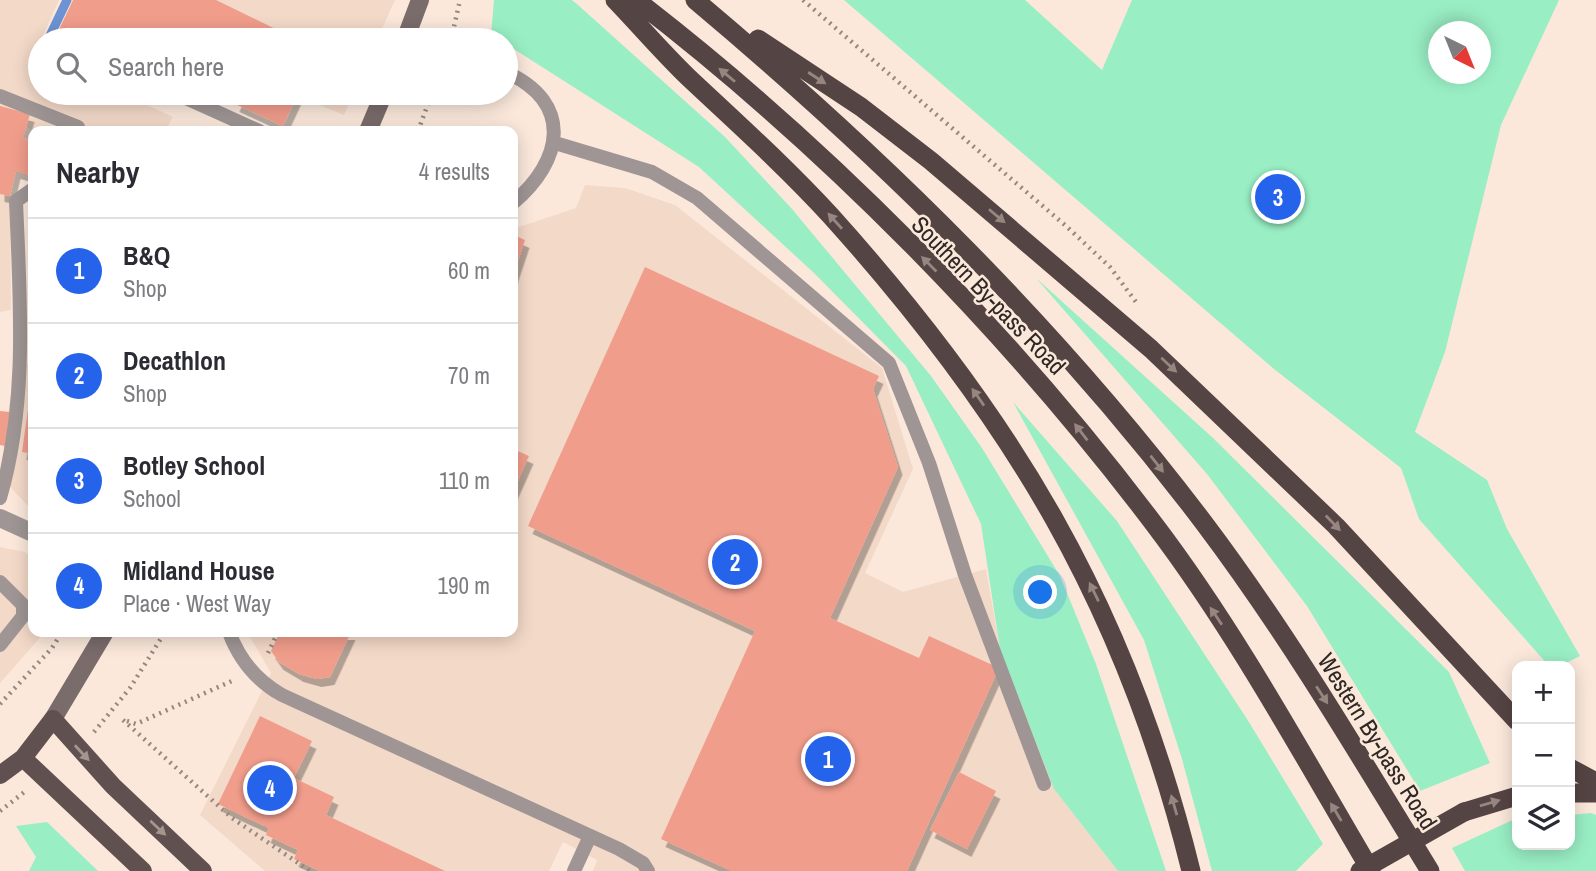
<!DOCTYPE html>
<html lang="en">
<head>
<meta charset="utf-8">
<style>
	:root { --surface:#fff; --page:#f2f2f3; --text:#2b2b33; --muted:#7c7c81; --line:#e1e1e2; --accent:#2563eb }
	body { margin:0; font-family:"Archivo Narrow",sans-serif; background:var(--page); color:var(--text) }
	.controls { position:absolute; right:21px; bottom:21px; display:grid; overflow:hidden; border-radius:14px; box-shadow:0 4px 18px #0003 }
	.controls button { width:63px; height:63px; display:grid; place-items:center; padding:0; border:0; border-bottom:2px solid var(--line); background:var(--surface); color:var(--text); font:35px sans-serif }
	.compass { position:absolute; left:1428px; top:21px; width:63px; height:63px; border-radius:50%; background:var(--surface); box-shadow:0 4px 18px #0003; rotate:137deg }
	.you { position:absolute; left:1041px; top:593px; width:24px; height:24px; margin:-18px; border:5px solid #fff; border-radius:50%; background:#1a73e8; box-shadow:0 0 0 10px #1a73e833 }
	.badge { display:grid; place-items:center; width:46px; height:46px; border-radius:50%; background:var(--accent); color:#fff; font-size:23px; font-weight:700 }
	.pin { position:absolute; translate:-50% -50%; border:4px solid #fff; box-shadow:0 2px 7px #0006 }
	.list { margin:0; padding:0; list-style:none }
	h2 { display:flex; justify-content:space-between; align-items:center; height:91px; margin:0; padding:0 28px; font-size:30px }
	h2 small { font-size:23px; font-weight:400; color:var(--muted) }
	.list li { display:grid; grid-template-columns:46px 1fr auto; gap:21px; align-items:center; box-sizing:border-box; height:105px; padding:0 28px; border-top:2px solid var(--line) }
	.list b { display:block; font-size:26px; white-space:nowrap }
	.list p { margin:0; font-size:23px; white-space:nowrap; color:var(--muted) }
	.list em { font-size:23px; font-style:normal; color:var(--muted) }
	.icon { flex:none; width:38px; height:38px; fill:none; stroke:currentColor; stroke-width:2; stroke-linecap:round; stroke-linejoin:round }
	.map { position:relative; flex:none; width:1596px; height:871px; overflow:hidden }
	.search { position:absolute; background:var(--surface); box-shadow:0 4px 18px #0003; left:28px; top:28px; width:490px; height:77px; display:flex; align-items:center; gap:18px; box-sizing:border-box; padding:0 24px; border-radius:38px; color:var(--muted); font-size:26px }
	.panel { position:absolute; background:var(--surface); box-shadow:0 4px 18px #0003; left:28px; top:126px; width:490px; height:511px; border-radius:14px }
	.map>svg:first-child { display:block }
	.built { fill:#f3d9c8 }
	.green { fill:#99eec4; fill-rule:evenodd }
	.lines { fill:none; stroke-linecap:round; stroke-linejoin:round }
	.stream { stroke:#6d93d2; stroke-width:9 }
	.building { fill:#f19d8c; filter:url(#shadow) }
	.path { stroke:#95887f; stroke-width:4.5; stroke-dasharray:2 5; stroke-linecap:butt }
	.service { stroke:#9f9595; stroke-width:14 }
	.minor { stroke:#9f9595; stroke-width:18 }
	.secondary { stroke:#7b6c6c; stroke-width:18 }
	.primary { stroke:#605050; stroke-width:18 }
	.trunk { stroke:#544; stroke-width:19 }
	.trunk-bridge { stroke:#544; stroke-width:19 }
	.oneway { fill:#978680 }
	.oneway2 { fill:#a6948f }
	.labels { text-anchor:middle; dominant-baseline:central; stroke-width:5; stroke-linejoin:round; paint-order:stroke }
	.street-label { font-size:24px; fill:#2e2723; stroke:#fbe8db }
</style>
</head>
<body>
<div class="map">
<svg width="1596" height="871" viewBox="0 0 1596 871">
	<defs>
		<filter id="shadow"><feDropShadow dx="4.5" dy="8" stdDeviation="0" flood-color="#0004"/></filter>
	</defs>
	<rect width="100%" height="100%" fill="#fbe8db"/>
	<path class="built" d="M0,0H59L35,53L40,56V93H121L173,117L165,131H38L26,127L24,138L33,141V176L16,172L10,196L11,310L0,312Z
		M90,0H395L377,40H176Z
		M290,93H354L344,115Z
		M585,185L625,188L675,205L882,368L913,469L865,573L903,592L986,569L1000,649L1054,789L1118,871H593L597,860L563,842L549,871H265L200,815L271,673L247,632H513V229L576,208Z
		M15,361L33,365V505H27L0,476Z
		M0,547L25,552L33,559V632H45L0,683Z"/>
	<path class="green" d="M494,0H572L578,5L725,137L792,209L931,376L982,448L1060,576L1096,664L1166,871H1118L1054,789L1000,649L981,524L906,366L814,273L699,167L506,44V40L491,35Z
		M844,0H1025L1102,70L1132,0H1559L1501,125L1445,352L1415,432L1487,480L1507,529L1580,656L1560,666H1549L1419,519L1401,468L1274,369ZM1438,32H1480V74H1438Z
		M1036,278L1213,438L1449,672L1490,763L1420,791L1307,606L1207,474Z
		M1013,402L1117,521L1247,719L1323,844L1296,871H1212L1182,759L1144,640Z
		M1591,813L1596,815V871H1465L1452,848L1517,818V845H1570V815Z
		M47,822L98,871H29L36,857L16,826Z"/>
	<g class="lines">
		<path class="stream" d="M48,40L67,0
			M39,61L40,58"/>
	</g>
	<path class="building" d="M73,0H216L298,40H176L163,34L160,40H54Z
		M240,93H290L297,96L283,126L235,104Z
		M0,106L30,114L23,138L33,141V176L16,171L10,196L0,194Z
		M516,236L525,240L513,276V243Z
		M645,267L879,376L873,389L898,467L830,618L919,658L929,636L999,668L907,871H732L661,839L755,631L528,526Z
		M31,388H33V454L22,452Z
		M0,411L10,412L5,446L0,445Z
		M513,449L529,456L513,492Z
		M280,632H351L330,677L317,679L299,674L279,662L271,651Z
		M260,716L312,741L294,778L334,797L326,815L445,871H320L294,859L298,850L266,835L269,828L218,804Z
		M959,772L996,791L967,849L930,830Z"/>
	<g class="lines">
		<path class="path" d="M803,0L1066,226L1110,267L1136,302
			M451,40L460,0
			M418,131L432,93
			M268,653L278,632
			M0,704L52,648L62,632
			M123,720L232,818L310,871
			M127,721L136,724L234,680
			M94,732L130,688L165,632
			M0,811L27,790"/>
		<path class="service" d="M408,34L423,40
			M506,72C574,103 563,161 513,203
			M175,93L259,131
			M0,96L78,127
			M555,143L652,172L697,198L889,363L929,463L965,575L1044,784
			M0,498C28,403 20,300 16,201L33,189
			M0,582L23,605V616L0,645
			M229,632C239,659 257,681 282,695L619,849L643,863L648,871
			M574,871L590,836"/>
		<path class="minor" d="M0,518L33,533"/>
		<path class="secondary" d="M405,40L420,0
			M368,131L384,93
			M53,719L105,632"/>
		<path class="primary" d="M23,758L143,871
			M0,775L23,758L53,719L113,786L203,871"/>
		<path class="trunk" d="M615,0C640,26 663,53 689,78C737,123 785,166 830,215C1012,417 1126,606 1191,871
			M636,0C827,147 1008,331 1154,524C1236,632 1302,754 1371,871
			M695,0C882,157 1056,327 1204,523C1287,633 1358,753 1430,871
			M758,39L861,107L931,161L1151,349L1336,526L1517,721
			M1570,768L1596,782
			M1570,793H1596
			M1464,812L1517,796"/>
		<path class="trunk-bridge" d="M1360,871L1464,812"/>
	</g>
	<defs><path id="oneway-solid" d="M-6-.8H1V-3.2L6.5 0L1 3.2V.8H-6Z" transform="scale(1.75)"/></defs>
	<g class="oneway">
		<use href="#oneway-solid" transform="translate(727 75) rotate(-140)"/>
		<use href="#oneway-solid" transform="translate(817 78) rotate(33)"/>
		<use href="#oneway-solid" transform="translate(997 216) rotate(40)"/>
		<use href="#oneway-solid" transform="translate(835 221) rotate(-132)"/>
		<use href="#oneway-solid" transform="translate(929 264) rotate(-135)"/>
		<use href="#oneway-solid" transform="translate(1169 365) rotate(43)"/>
		<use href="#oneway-solid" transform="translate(978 397) rotate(-125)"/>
		<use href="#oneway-solid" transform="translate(1081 432) rotate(-128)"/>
		<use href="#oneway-solid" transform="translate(1157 464) rotate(52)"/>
		<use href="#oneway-solid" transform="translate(1333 523) rotate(46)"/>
		<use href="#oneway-solid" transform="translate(1094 592) rotate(-116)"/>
		<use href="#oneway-solid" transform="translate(1216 616) rotate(-124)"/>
		<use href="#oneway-solid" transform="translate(1322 695) rotate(57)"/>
		<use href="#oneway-solid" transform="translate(1490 803) rotate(-16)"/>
		<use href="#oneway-solid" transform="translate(1174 805) rotate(-106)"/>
		<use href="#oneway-solid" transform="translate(1336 812) rotate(-121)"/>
	</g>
	<g class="oneway2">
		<use href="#oneway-solid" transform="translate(82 753) rotate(47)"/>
		<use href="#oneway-solid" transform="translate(158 828) rotate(43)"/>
	</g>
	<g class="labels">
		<g class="street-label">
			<text transform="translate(989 295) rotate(46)">Southern By-pass Road</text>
			<text transform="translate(1378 741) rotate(58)">Western By-pass Road</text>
		</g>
	</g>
</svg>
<div class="controls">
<button>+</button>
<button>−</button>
<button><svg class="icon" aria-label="layers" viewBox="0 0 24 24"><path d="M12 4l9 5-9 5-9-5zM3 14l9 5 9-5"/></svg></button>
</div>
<svg class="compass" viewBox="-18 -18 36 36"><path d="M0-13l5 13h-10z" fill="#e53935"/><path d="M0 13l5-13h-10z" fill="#7c7c81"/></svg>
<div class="you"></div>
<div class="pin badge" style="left:828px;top:759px">1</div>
<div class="pin badge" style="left:735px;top:562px">2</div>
<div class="pin badge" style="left:1278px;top:197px">3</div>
<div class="pin badge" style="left:270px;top:788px">4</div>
<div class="search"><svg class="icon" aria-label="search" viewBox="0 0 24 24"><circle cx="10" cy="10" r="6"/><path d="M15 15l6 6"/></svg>Search here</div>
<section class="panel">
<h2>Nearby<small>4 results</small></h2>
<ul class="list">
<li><span class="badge">1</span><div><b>B&amp;Q</b><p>Shop</p></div><em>60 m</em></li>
<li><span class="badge">2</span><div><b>Decathlon</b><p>Shop</p></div><em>70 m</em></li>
<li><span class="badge">3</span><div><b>Botley School</b><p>School</p></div><em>110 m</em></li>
<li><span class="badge">4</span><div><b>Midland House</b><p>Place · West Way</p></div><em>190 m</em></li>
</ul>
</section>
</div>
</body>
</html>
